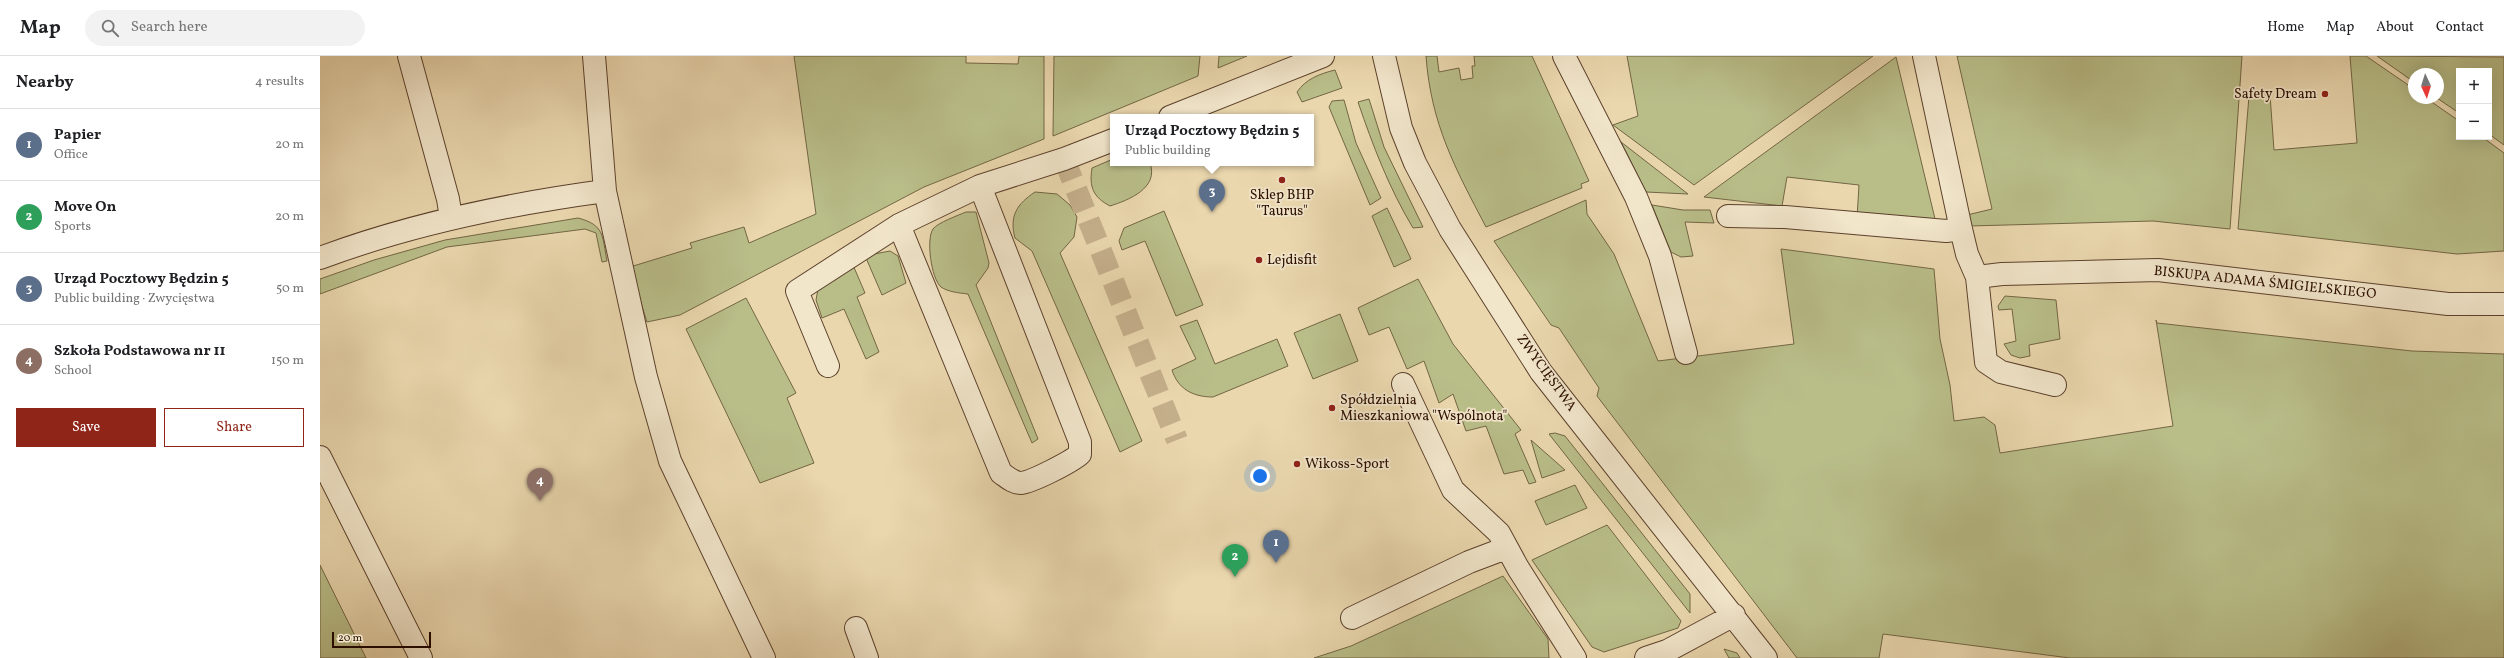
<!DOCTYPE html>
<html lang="en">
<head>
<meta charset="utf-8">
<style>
	:root { --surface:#fff; --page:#f2f2f2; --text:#202124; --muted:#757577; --line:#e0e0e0; --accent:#8f2418 }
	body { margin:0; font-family:Vollkorn,serif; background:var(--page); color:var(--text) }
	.controls { position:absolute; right:12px; top:12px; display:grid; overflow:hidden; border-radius:0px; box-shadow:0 4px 16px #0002 }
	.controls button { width:36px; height:36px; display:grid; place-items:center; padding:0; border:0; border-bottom:1px solid var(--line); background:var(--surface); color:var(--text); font:20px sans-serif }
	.compass { position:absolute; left:2088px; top:12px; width:36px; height:36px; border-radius:50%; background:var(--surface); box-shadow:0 4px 16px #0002; rotate:176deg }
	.scale { position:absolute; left:12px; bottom:10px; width:99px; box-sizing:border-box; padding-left:4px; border:2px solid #2d0f00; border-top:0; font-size:11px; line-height:14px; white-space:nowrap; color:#2d0f00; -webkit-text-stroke:3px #f1e5ca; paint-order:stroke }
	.you { position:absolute; left:940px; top:420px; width:14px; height:14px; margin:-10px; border:3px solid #fff; border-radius:50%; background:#1a73e8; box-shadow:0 0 0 6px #1a73e833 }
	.badge { display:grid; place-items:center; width:26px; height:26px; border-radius:50%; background:var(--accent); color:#fff; font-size:13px; font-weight:700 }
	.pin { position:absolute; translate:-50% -33px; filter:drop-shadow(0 1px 2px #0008) }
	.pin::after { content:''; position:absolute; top:21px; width:14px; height:12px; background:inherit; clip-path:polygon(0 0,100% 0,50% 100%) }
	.popup { position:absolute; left:790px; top:58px; width:204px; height:52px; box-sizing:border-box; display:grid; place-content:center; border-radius:0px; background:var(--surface); filter:drop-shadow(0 1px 3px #0005); font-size:13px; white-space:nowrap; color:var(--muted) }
	.popup b { font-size:15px; color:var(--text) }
	.popup::after { content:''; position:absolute; left:50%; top:100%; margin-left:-8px; border:8px solid transparent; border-top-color:var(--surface) }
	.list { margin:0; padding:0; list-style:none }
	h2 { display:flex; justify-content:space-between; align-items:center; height:52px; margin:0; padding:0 16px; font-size:17px }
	h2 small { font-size:13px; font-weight:400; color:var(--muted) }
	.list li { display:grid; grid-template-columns:26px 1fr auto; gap:12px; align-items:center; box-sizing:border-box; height:72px; padding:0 16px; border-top:1px solid var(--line) }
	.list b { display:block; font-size:15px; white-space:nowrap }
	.list p { margin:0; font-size:13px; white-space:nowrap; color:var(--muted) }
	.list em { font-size:13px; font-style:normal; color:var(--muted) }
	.actions { display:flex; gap:8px; padding:12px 16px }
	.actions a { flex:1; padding:9px 0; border:1px solid var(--accent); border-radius:0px; text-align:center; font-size:14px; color:var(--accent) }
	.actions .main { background:var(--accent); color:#fff }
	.icon { flex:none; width:22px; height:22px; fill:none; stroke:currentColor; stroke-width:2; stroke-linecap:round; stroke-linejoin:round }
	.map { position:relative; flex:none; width:2184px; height:602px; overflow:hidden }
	header { display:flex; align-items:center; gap:24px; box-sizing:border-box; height:56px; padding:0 20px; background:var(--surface); border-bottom:1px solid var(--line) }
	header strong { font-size:19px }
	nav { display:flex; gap:22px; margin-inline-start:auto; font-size:14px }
	.search { width:280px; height:36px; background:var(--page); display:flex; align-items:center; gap:10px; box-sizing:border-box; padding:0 14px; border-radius:22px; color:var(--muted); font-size:15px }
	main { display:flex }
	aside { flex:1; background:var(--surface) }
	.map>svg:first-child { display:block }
	.green { fill:#b9be89; stroke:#736644 }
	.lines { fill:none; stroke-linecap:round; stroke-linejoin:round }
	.minor-tunnel { stroke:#c4af8b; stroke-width:22; stroke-dasharray:22 11; stroke-linecap:butt }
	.minor-casing { stroke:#5c412c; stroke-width:24 }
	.minor { stroke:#f1e5ca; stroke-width:22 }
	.poi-dot { fill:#8f2418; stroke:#f1e5ca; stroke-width:1.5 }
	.labels { text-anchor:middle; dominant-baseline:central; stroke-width:3.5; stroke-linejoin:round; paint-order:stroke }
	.poi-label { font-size:14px; fill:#2d0f00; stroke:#f1e5ca; text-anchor:start }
	.street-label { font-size:14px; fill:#2d0f00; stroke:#f1e5ca }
</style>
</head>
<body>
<header>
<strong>Map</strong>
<div class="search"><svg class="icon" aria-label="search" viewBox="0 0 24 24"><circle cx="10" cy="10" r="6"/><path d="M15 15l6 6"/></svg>Search here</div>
<nav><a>Home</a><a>Map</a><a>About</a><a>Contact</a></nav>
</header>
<main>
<aside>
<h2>Nearby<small>4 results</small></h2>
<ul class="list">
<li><span class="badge" style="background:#5c6f8a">1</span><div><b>Papier</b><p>Office</p></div><em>20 m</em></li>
<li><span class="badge" style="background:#2e9e5b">2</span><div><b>Move On</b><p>Sports</p></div><em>20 m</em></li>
<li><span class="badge" style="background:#5c6f8a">3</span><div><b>Urząd Pocztowy Będzin 5</b><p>Public building · Zwycięstwa</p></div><em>50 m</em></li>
<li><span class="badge" style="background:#8d6e63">4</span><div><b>Szkoła Podstawowa nr 11</b><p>School</p></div><em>150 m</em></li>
</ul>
<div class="actions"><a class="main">Save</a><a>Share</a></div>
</aside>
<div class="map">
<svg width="2184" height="602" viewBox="0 0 2184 602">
	<rect width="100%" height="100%" fill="#ead7ae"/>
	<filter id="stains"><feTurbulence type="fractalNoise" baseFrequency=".005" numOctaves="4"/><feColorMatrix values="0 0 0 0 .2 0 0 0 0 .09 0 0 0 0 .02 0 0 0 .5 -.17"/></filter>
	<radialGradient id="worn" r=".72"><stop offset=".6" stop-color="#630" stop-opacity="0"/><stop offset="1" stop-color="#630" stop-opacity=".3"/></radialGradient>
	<path class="green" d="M474,0H646V7L698,8L699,0H724V83L604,131L360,259L327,266L310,211L372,192L370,187L424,171L429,187L496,158Z
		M734,0H880L878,20L733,80Z
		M899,0H927L898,12Z
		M1106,0H1117L1119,16L1139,12L1141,24L1153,22L1152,10H1155L1154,0H1212L1269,125L1261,128L1262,132L1166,171C1135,112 1111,68 1106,0Z
		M1307,0H1553L1374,129L1293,69L1318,60Z
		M1637,0H1922L1910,173L1833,165L1650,170L1647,159L1672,153Z
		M2030,0H2046L2094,33V42H2106L2139,65V81H2162L2184,97V195L2137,198L1918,173L1929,40L1950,39L1954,94L2037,87Z
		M2057,0L2184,1V89L2169,78V15H2139V57L2117,42L2118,18H2094V26Z
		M1576,1L1616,167L1537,162L1539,129L1467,121L1462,150L1384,141Z
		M1015,14L1022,32L982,46L977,36C986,23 999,18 1015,14Z
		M1049,43L1064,91L1103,171L1093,172C1069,132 1053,90 1038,46Z
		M1024,44L1036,87L1061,142L1050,149L1009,51L1012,45Z
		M1301,86L1368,138L1326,136Z
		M793,103V107H830C839,132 809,144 790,150C773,141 769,131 772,112Z
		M715,136L737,138L750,149L757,161L754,181L740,197L822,385L800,396L712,195L695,182C689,160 697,148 715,136Z
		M1266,144L1267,158L1294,198L1338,305L1474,288L1461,193L1614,213L1620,283L1630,329L1634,365L1664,361L1675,369L1680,397L1853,370L1836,264L1837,267L2092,295L2184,298V602H1750L1563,578L1559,602H1477L1277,340L1279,332L1239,272L1231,269L1174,185Z
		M1332,149L1363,154H1390L1394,167L1365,166L1373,200L1361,201L1351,196Z
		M1067,152L1091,203L1074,211L1052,160Z
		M844,155L883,249L856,260L825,185L802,194L799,185L804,172Z
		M646,156H656L669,207L668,212L656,229L718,383L712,387L648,238C640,237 628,236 621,231C611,222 606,183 613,173C617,167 639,159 646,156Z
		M258,162C285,169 282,180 287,205L282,206L276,177L265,173L127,191L0,238V223L54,204L125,184Z
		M570,195L578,200L586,227L562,239L546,202L554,198Z
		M533,209L545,237L537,241L559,296L546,303L524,253L502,262L496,244L498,233Z
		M1098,223L1133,288L1201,374L1195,378L1216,426L1209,428L1203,414L1184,418L1166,370L1146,375L1133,338L1119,347L1104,305L1087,313L1069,271L1049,279L1038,252Z
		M1685,240L1736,244L1740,283L1709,289L1710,300L1700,302L1691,299L1684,288L1696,285L1692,253L1679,254L1678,250Z
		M426,242L476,337L467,342L494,407L440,427L366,273Z
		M1020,258L1038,305L993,323L974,277Z
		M877,264L895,308L957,283L968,310L893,341C873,341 858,333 852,314L876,303L860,270Z
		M1235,377L1245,380L1370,538V557L1229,378Z
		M1211,384L1245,414L1222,422Z
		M1255,429L1267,452L1226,469L1215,445Z
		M1287,469L1361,565L1358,572L1284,596L1272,591L1212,504Z
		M0,509L46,602H0Z
		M1183,520L1228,583L1229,602H994L1031,590Z
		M1404,593L1417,597L1420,602H1409Z"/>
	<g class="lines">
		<path class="minor-tunnel" d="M744,103L857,384"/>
		<defs>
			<path id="minor" d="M89,0L128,143L131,162
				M274,0L285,135L326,321L350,405L444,602
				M1064,0L1081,72L1095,107L1130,173L1221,316L1446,602
				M1244,0L1316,141L1340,200L1366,297
				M1604,0L1641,173L1647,198L1657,221L1666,306L1681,316L1735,329
				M850,61L1003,0
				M1408,160L1465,161L1626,175L1641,173
				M579,169L681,417C687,421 693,427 701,427C712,426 751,406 760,398V386L660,130
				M0,202C91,168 188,148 285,135
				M1657,221L1682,218L1838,214L2128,248H2184
				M508,310L477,235L579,169L660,130L744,103L793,84
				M1083,328L1133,434L1179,477L1198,512L1255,602
				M0,401L101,602
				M1032,562L1149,506L1186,492
				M536,572L547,602
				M1326,602L1347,595L1414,559"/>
		</defs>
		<use href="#minor" class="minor-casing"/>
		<use href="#minor" class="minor"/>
	</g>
	<g class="poi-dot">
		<circle cx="2005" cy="38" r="4"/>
		<circle cx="962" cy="124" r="4"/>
		<circle cx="939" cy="204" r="4"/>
		<circle cx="1012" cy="352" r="4"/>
		<circle cx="977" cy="408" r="4"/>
	</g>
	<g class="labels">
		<g class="poi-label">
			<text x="1997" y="38" text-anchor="end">Safety Dream</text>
			<text x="962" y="139" text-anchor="middle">Sklep BHP<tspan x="962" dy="16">"Taurus"</tspan></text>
			<text x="947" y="204">Lejdisfit</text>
			<text x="1020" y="344">Spółdzielnia<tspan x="1020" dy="16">Mieszkaniowa "Wspólnota"</tspan></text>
			<text x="985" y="408">Wikoss-Sport</text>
		</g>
		<g class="street-label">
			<text transform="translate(1945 227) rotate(6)">BISKUPA ADAMA ŚMIGIELSKIEGO</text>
			<text transform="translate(1226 317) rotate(54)">ZWYCIĘSTWA</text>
		</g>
	</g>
	<rect width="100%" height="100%" filter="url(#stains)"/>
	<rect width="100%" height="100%" fill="url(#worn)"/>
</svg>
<div class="controls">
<button>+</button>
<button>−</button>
</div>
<svg class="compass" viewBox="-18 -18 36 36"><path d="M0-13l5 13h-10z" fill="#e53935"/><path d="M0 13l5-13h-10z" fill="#757577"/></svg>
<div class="scale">20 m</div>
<div class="you"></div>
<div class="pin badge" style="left:956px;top:507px;background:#5c6f8a">1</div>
<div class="pin badge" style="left:915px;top:521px;background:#2e9e5b">2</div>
<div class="pin badge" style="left:892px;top:156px;background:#5c6f8a">3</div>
<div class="popup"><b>Urząd Pocztowy Będzin 5</b>Public building</div>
<div class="pin badge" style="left:220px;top:445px;background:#8d6e63">4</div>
</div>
</main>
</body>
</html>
